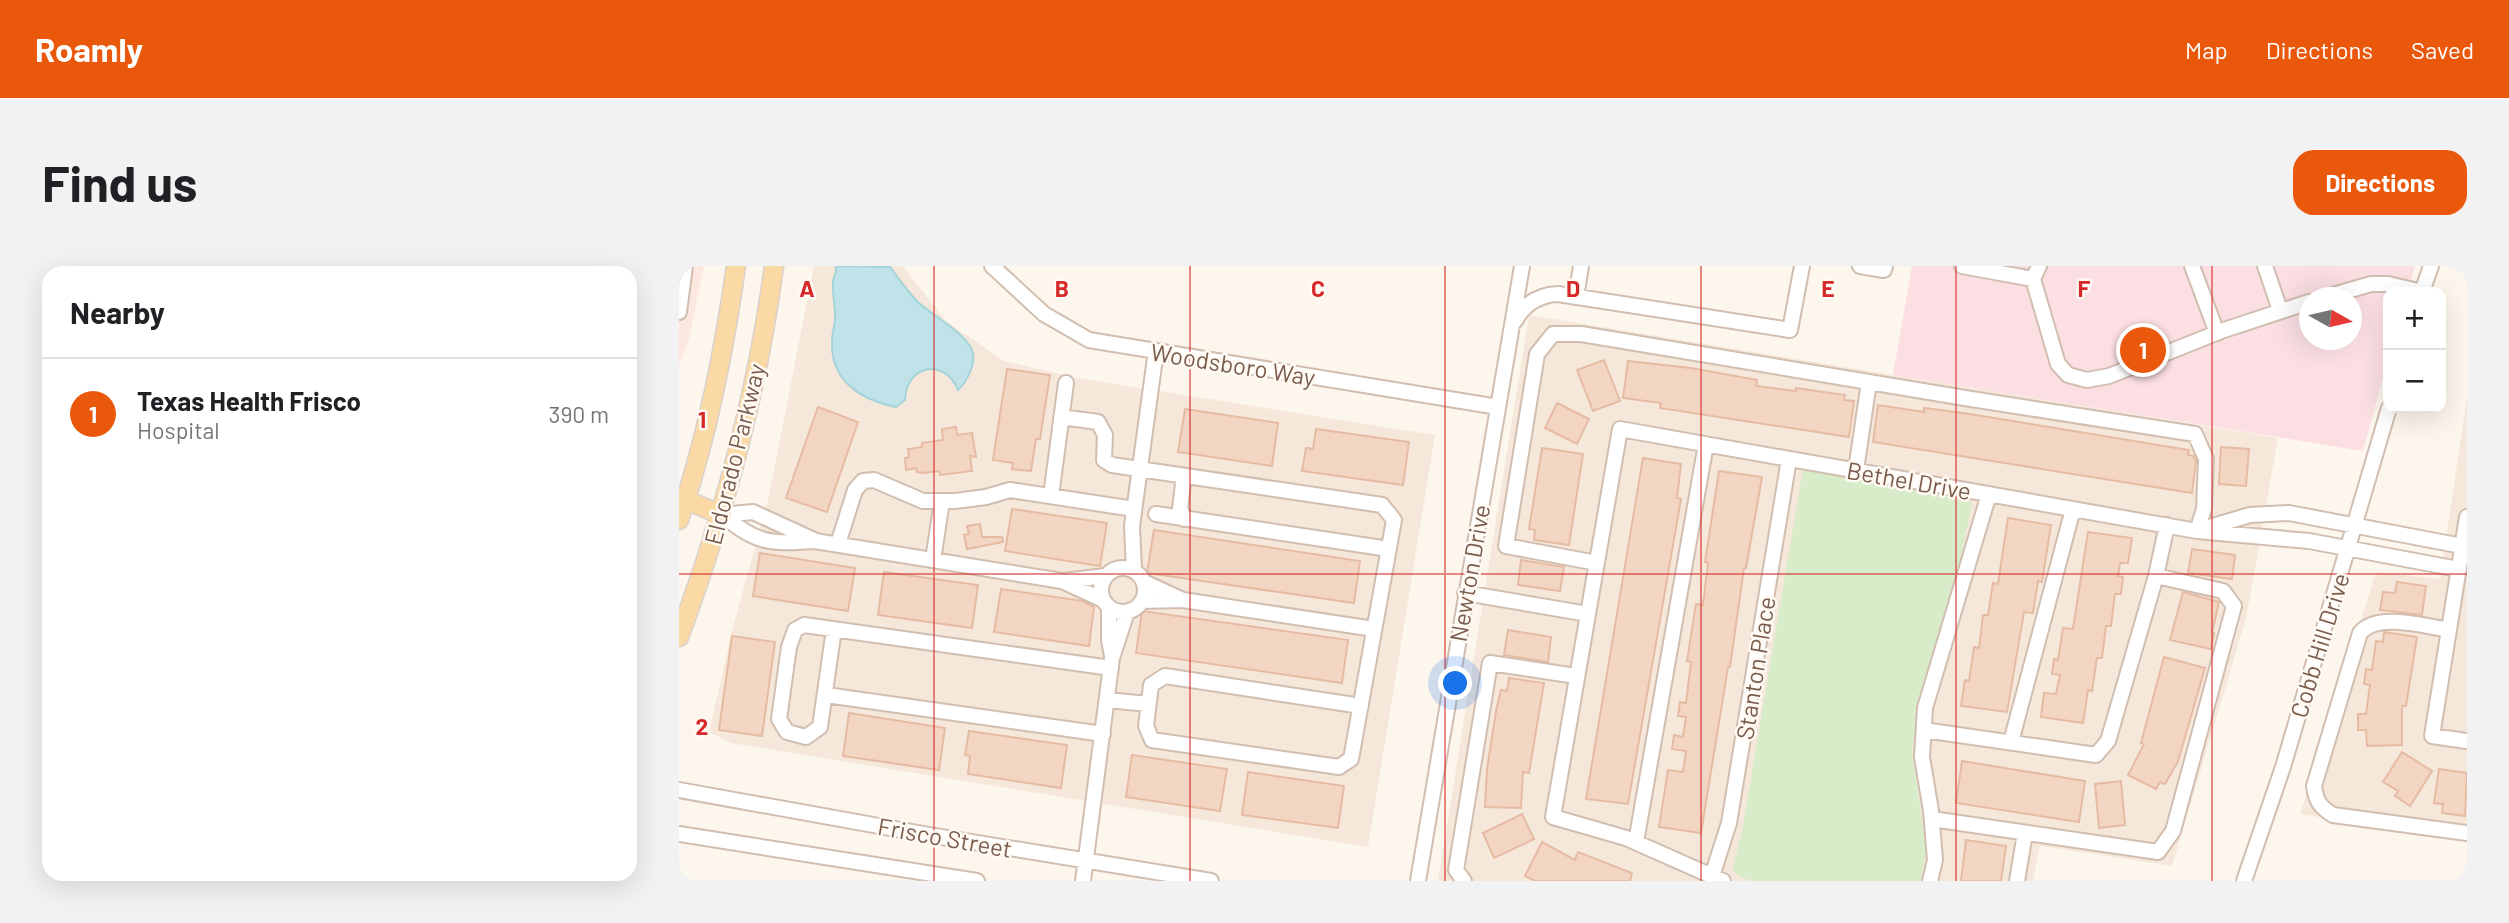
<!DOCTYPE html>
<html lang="en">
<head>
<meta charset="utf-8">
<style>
	:root { --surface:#fff; --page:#f2f2f2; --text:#202124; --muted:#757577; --line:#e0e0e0; --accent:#ea580c }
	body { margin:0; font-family:Barlow,sans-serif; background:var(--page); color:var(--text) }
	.controls { position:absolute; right:21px; top:21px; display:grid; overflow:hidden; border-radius:14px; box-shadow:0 7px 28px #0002 }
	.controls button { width:63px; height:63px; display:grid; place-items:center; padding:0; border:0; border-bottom:2px solid var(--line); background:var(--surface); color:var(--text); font:35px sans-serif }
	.compass { position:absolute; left:1620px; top:21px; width:63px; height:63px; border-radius:50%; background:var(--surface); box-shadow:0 7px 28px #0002; rotate:98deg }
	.you { position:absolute; left:777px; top:418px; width:24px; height:24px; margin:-18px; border:5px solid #fff; border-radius:50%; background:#1a73e8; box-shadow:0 0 0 10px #1a73e833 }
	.badge { display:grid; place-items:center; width:46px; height:46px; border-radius:50%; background:var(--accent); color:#fff; font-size:23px; font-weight:700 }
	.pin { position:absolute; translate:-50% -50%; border:4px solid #fff; box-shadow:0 2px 7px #0006 }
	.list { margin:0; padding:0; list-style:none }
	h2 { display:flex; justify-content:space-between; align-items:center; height:91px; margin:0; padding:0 28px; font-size:30px }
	h2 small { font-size:23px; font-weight:400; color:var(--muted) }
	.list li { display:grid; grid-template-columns:46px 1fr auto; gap:21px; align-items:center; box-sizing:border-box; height:112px; padding:0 28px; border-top:2px solid var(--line) }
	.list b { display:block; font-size:26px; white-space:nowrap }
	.list p { margin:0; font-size:23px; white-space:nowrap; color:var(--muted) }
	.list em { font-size:23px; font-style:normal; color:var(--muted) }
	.map { position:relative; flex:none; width:1788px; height:615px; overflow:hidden; border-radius:21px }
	header { display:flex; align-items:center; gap:42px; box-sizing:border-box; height:98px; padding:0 35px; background:var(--accent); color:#fff }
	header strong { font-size:33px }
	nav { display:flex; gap:38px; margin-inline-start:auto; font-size:24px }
	.intro { display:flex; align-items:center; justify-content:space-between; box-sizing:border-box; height:168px; padding:0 42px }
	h1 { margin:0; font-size:49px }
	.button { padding:18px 32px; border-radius:21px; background:var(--accent); color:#fff; font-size:24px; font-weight:700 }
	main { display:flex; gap:42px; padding:0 42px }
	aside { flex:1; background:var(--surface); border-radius:21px; box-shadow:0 7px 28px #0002 }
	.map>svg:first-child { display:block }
	.residential { fill:#f5e8da }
	.commercial { fill:#fde8e0 }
	.medical { fill:#fbdfe3; fill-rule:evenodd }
	.green { fill:#d8ecc9 }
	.water { fill:#bfe3e8; stroke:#a5d3da; stroke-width:2 }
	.building { fill:#f3d5c3; stroke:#e6bba3; stroke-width:2 }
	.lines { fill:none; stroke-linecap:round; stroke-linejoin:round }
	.minor-casing { stroke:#d1beb0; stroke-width:18 }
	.major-casing { stroke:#dad1cd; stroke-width:21 }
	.minor { stroke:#fff; stroke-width:14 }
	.major { stroke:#fbd9a5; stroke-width:18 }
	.grid { fill:none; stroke:#d62828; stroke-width:2; stroke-opacity:0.55 }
	.labels { text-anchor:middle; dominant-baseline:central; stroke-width:5; stroke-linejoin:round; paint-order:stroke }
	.street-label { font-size:24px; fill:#7a5c4d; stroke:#fffaf3 }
	.grid-label { font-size:23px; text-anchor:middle; font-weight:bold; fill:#d62828; stroke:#fffaf3; stroke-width:5; stroke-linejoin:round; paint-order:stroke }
</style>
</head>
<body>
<header>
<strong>Roamly</strong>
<nav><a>Map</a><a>Directions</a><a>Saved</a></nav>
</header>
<div class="intro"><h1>Find us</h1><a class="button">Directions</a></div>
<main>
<aside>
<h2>Nearby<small></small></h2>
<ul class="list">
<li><span class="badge">1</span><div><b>Texas Health Frisco</b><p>Hospital</p></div><em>390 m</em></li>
</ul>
</aside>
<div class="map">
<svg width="1788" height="615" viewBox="0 0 1788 615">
	<rect width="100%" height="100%" fill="#fdf6ec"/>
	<path class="residential" d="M135,0H224L267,55L325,95L398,112L756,169L689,581L52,477L30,466L54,361L89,234Z
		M850,49L1599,172L1567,353L1493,600L1361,580L1354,615H759Z
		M1788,131V573L1621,548L1697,306L1761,313Z"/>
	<path class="commercial" d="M0,0H25L10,73L0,100Z"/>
	<path class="medical" d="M1233,0H1736L1728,26H1709V94L1684,185L1214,109ZM1630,32H1672V74H1630Z"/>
	<path class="green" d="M1124,203L1287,230L1293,238L1279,305L1242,428L1233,485L1247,582L1242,615H1075L1063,612L1053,604L1064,561Z"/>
	<path class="water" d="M157,0L211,1C220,13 229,26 239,36C253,49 286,67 293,84C298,96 288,116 279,124C265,91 227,99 226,134L217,141C183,134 152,116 153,76C153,69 155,62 156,54C157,42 153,28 154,16C155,9 158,7 157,0Z"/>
	<path class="building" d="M925,94L941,135L914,145L898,104Z
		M949,95L1012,102L1078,114L1077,120L1117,125V122L1166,129L1165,134L1175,135L1170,171L981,142L982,137L944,132Z
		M328,103L371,109L361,173H357L352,205L333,203L334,197L314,194Z
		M878,137L910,153L898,178L866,162Z
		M1199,139L1245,146V142L1291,148L1510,184L1509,189L1515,190L1517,195L1513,227L1194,176Z
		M139,141L179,156L148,246L107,232Z
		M506,143L599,157L593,200L499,186Z
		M277,161L278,169L293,167L297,191L291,190L293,205L261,209L260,205L245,207L238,206L237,202L227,204L226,192L230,191L229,183L243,181V177L264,174L263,163Z
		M637,163L730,176L724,219L623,205L627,182L634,183Z
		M1542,181L1570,183L1567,220L1540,218Z
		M863,182L904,188L890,279L855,274L856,264L850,263Z
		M964,192L1002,198L998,232L1002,233L949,538L907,533Z
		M1040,205L1083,211L1067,302H1065L1051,401H1049L1022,567L980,561L989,504L1004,506L1007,485L993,483L995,469L1004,471L1007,451L999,450L1001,436L1007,437L1012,396L1008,395L1017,338L1024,339L1029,297L1026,296Z
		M333,243L428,257L421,300L326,285Z
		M1329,252L1372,259L1363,316L1359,315L1354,347L1345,346L1328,446L1282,440L1286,414L1290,415L1295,381L1300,382L1304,349H1309L1314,317L1319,318Z
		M301,258L303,271H323L324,276L288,283L285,269L290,268L288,260Z
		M475,264L681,295L675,337L468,307Z
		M1409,266L1453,272L1449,297H1441L1439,310L1444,311L1442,328H1436L1432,360H1427L1423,392H1418L1413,425L1409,424L1404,457L1362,451L1365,427L1377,428L1381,409L1373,408L1375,393L1379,394L1384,362L1394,363Z
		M1513,283L1556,289L1553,313L1509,307Z
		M81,287L176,302L169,345L74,330Z
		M842,294L885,301L881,325L839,319Z
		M205,306L299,319L293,362L199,349Z
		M1718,316L1747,320L1743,349L1701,344L1704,326L1716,327Z
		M322,323L404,335L415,341L410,380L315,366Z
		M1504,326L1540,336L1533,367H1535L1532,383L1491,374Z
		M463,345L669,374L663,417L457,387Z
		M829,364L872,371L869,396L825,389Z
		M1705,366L1738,371L1727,440H1723V479L1688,480L1687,464H1679V448H1687L1691,419L1685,418L1687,403L1693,404L1697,375L1704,376Z
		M53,370L96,376L83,470L40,464Z
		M1485,391L1526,402L1499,495L1486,518L1481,516L1477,523L1449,509L1465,478L1462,477Z
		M830,412L865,417L850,507L844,506L842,542L806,541L808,503L817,445L822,424L828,425Z
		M170,447L266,462L260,504L164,490Z
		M290,465L388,479L382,522L289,508L291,490L286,489Z
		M1723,486L1753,505L1731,540L1716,530L1719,525L1704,516Z
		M453,489L548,503L541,545L447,531Z
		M1283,495L1406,515L1400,556L1277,537Z
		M1760,503L1788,507L1786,550L1763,547L1764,538L1755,537Z
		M569,506L665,520L659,562L563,549Z
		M1442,515L1446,559L1420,562L1416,518Z
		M843,548L855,573L815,592L804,567Z
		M1287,574L1327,580L1322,615H1282Z
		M863,576L896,594L899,586L953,607L951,615H856L846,610Z"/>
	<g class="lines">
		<defs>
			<path id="minor" d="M313,0L365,48L410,74L819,141
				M1181,0L1205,4L1206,0
				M1283,0L1354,13
				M1360,0L1354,13L1379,98L1389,109L1408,114L1430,110L1545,64L1630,36
				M1513,0L1538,67
				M1586,0L1601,44
				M1743,26L1752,0
				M897,31L902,0
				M1644,32L1692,18H1709L1743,26
				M0,46L6,0
				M836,55C845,38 859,29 879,28L1111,64L1123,0
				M382,151L419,156L426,169L425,194L433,199L703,239L715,254L672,493L660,501L473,474L467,460L472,419L486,410L682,440
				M1177,204L1190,116
				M372,230L387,117
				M477,248L710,283
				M43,249C79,278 90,278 136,275L383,315L424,334
				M43,249L74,246L135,274
				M1788,251L1753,470L1788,475
				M505,253L501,242L505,210
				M1527,262L1571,249L1610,247L1783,280
				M159,278L176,224L184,215L195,214L244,235H276L307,231L331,224L455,243
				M254,294L263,235
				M918,297L827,280L858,88L874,68H902L1292,133L1516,168L1527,193L1525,243L1518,265
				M422 324a22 22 0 1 1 44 0a22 22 0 1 1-44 0Z
				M455,304L453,260L477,85
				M385,315L426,310
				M465,316L504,334L695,363
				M786,327L909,348
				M463,335L503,334
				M430,341V374L433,390
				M155,363L141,461L127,471L108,466L100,453L110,381L116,364L125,359L432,402
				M1770,364C1746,360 1698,346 1681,367L1635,520C1637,535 1641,541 1654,549L1788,567
				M147,429L424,468
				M428,434L469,438
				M1245,464L1417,489L1429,475L1477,310L1488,259
				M1332,476L1394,243
				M0,524L244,568L532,615
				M1253,553L1479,586L1494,565L1555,340L1544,325L1477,310
				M0,568L298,615
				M957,576L1027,178
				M1033,610L1050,557L1110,193
				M404,615L433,392L448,346
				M739,615L843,0
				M785,615L777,604L811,397L897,410
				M1044,615L947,572L874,551L941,163L1518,265L1630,275L1779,303
				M1251,615L1256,594L1252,545L1243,491L1246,442L1310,228
				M1338,615L1346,567
				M1565,615L1604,501L1710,142"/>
			<path id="major" d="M7,234L43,249
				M0,254C28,172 45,86 57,0
				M0,371C45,250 78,128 95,0"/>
		</defs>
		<use href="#minor" class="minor-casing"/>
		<use href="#major" class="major-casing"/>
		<use href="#minor" class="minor"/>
		<use href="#major" class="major"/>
	</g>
	<path class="grid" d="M255,0V615M511,0V615M766,0V615M1022,0V615M1277,0V615M1533,0V615M0,308H1788"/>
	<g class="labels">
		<g class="street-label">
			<text transform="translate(554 98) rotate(9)">Woodsboro Way</text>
			<text transform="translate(55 188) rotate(-76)">Eldorado Parkway</text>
			<text transform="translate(1230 214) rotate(10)">Bethel Drive</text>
			<text transform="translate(790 307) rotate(-80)">Newton Drive</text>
			<text transform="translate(1640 379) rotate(-73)">Cobb Hill Drive</text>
			<text transform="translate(1076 402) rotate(-81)">Stanton Place</text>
			<text transform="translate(266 571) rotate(10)">Frisco Street</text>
		</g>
	</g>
	<g class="grid-label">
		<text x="128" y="31">A</text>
		<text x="383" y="31">B</text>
		<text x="639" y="31">C</text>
		<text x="894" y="31">D</text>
		<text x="1149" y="31">E</text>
		<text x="1405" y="31">F</text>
		<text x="23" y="162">1</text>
		<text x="23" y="469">2</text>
	</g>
</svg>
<div class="controls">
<button>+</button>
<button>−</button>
</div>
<svg class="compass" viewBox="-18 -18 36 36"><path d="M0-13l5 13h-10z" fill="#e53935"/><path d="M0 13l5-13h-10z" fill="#757577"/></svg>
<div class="you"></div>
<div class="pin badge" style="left:1464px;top:84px">1</div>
</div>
</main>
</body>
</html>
